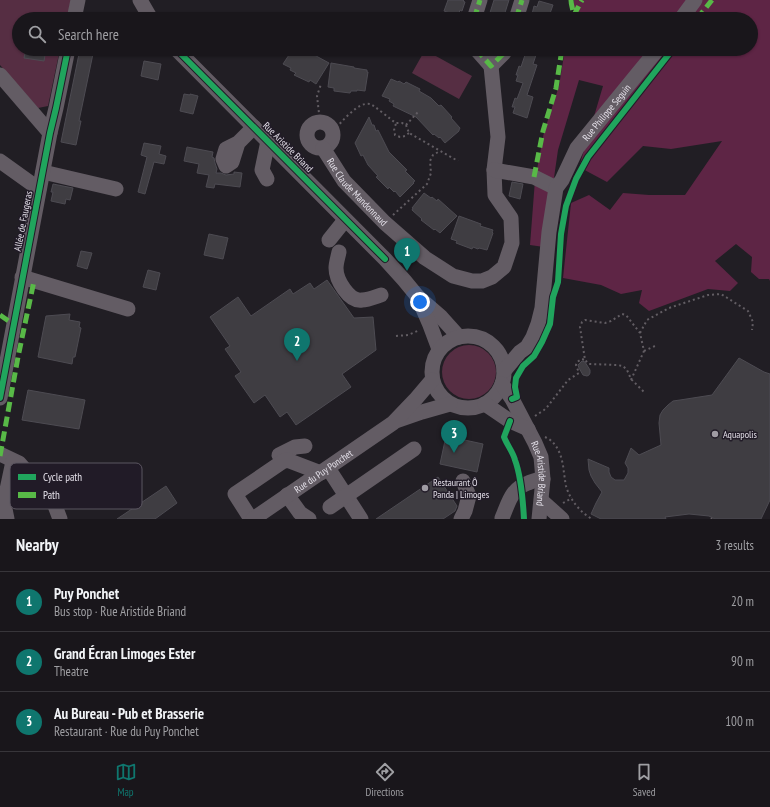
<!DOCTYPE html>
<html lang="en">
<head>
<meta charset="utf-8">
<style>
	:root { --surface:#19161b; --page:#262328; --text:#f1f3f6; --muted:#9f9fa3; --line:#37353a; --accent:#0f766e }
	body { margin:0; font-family:"PT Sans Narrow",sans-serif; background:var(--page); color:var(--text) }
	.you { position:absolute; left:420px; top:302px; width:14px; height:14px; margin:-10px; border:3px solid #fff; border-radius:50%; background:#1a73e8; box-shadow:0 0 0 6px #1a73e833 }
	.badge { display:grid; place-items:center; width:26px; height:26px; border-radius:50%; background:var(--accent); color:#fff; font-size:13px; font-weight:700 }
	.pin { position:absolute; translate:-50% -33px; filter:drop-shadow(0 1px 2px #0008) }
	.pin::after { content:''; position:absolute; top:21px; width:14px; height:12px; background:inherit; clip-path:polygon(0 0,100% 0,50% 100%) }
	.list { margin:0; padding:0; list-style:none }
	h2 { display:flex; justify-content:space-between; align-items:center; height:52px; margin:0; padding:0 16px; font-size:17px }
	h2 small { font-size:13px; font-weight:400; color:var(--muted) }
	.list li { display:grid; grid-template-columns:26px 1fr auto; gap:12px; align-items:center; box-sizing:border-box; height:60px; padding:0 16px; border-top:1px solid var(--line) }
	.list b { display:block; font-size:15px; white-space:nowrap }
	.list p { margin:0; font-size:13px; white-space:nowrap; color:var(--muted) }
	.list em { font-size:13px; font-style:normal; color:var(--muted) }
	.icon { flex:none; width:22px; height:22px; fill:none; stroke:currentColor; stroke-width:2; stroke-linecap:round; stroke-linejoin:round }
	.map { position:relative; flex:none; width:770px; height:519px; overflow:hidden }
	.search { position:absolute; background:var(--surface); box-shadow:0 1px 3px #0004; left:12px; right:12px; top:12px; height:44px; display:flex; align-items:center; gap:10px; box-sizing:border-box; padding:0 14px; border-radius:22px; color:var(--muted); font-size:15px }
	.sheet { height:232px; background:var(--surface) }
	nav { display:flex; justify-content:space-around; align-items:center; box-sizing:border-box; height:56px; border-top:1px solid var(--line); background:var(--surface); font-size:11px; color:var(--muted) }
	nav a { display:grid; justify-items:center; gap:2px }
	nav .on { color:var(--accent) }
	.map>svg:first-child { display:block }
	.green { fill:#562e43 }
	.forest { fill:#5e2545 }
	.building { fill:#3f3d42; stroke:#4d4b52 }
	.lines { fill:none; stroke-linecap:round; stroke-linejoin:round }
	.path { stroke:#625d63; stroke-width:2; stroke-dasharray:2 3; stroke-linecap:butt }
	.minor { stroke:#635c64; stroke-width:15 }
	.quiet { stroke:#58b947; stroke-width:5; stroke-dasharray:10 5; stroke-linecap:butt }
	.cycleway-casing { stroke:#211b27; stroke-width:8 }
	.cycleway { stroke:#20a55d; stroke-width:6 }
	.poi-dot { fill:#9f9ba3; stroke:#211b27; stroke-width:1.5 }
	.labels { text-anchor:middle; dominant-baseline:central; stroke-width:3; stroke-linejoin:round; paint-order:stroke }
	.street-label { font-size:10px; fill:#e3dfe8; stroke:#211b27 }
	.poi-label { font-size:10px; fill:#e3dfe8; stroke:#211b27; text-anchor:start }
	.key { fill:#211b27; stroke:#5b5661; stroke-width:1 }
	.key-label { font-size:11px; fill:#e3dfe8 }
</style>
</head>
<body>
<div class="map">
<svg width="770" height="519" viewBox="0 0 770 519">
	<rect width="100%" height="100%" fill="#211e24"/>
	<path class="green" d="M0,0H71L67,19H19V49H60L48,106L38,108L0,65Z
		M425,50L472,76L459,99L412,73Z
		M442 372a27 27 0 1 1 54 0a27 27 0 1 1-54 0Z"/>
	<path class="forest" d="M574,0H770V281L769,279H759L751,272L752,257L736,244L715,261L738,283L730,291L708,289L649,311L639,303L642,290L621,294L601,285L563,278L571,203L589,195L610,210L623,193L649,195H685L722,141L671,149L643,146L607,182L579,167L603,86L579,80L558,150L544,247L530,245L535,180L544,132L559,86L565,49H751V19H577L578,18C575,12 572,6 574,0Z"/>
	<path class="building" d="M448,0H464L463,1L465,2L462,11L460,10L458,16L444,11Z
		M494,0H509L503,19H488Z
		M539,1L553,5L548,19H532L534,15L532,14L534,6L537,7Z
		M26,49H46L44,61L24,58Z
		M80,49H94L79,121H81L76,145L61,142Z
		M277,49H295L300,52L301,50L306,53L307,51L329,63L316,84L310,80L309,82L294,75L296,73L290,70L291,68L283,64L289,55Z
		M527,49H538L533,64L537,65L527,95L533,97L527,118L513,113L515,107H512L515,98L517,99L523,83L516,81L518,75H516L519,66L521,67Z
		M144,61L161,64L158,80L141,76Z
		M331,63L354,67V68L367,70V72H368L365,91L357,90V91H351L350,93L334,91V88L328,87Z
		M391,79L398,82L399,81L404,84L406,82L420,89L419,91L431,98L439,106L441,105L452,117L451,118L460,128L459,130V131L445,143L440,137L439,138L434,134L433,135L416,117L393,106L394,104L389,101L390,99L382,96Z
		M184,94L190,95V94L198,96L193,114L180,111Z
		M369,117L372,125H374L376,131L378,130L389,152L407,170L405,171L415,181L413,182L414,183L400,197L395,191L394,192L389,187L388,189L376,177L378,176L368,165L363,155L361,156L355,143Z
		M144,143L161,146L159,154L166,156L164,164L154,162L145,194L138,192L147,157L141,155Z
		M187,147L213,152L212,157L214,158L215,163L217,169L216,173H221L226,175L234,174V172L242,173L240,187L215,184L214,188L206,187L209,175L197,173L199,164L184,161Z
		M512,182L523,184L520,199L509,196Z
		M53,184L73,188L70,200L66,199L65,204L51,201L53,192H51Z
		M424,193L431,198L432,197L437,201L438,199L457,216L440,233L435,229L434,230L421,220L422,219L412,210L413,208H412Z
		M459,216L481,224L480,226L493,230L492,232L493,233L487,250L479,248L478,249L473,247L472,249L456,243L457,241L451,239Z
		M209,234L228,238L223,259L204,255Z
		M81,251L92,253L87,269L77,266Z
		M148,270L160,273L156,290L143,287Z
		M327,280L354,318L373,317L376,350L342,374L351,387L296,425L287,412L280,417L265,395L254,403L235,376L241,372L225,349L230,346L210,317L238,297L251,316L290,289L293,294L310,283L314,289Z
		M70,314L69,320L80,322L79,327L81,328L75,357H73L72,364L38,357L46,316Z
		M739,358L764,372L770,374V500L761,519H715L709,516L689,514L665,517L666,519H601L591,514L596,503L602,492L595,483L591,476L589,470L588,459L609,468V472L611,477L615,480H624L628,473V468L625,463L631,448L639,455L661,445L659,423L660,415L663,410L668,405L673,401L680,400L712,395Z
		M582,361L585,362L590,370V373L589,375L587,376L583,375L579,368L578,365Z
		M28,390L85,400L79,429L22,420Z
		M446,436L483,444L477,472L440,464Z
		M438,477L457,506L455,511L443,519H376Z
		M166,486L177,503L155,519H117Z"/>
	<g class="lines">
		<path class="path" d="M320,122L317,96L321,84
			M396,124L394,128L395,135L400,137L405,136L409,133
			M406,125L418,112
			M333,131C341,123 358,101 370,104C374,105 391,120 396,123H402L406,125L409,133L458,161
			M393,215L427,184L431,173L430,161L433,155L440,151
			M640,333L647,320L669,308L708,295L721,294L748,311L753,322L752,330
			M396,336L408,335L420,330
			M644,351L657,345
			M631,380L644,351L640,333L626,315L622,314L611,321L605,323L585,320L582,322L580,327L585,360L589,364L617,365L623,366L627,370L631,379L644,392
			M535,416L544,410L548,406L568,380L579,373L576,365L577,362L582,359L585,360
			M545,437C559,443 563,460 564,474C565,478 565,482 566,486C570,500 580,512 592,519
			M563,503L572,498
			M711,519L712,518"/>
		<g class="minor">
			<path d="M140,0L151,19"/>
			<path d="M74,19L78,0"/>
			<path d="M474,19L480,0"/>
			<path d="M516,19L522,0"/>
			<path d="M681,19L695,0"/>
			<path d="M176,49L385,259L404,280L418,297L441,317L459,337"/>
			<path d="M476,49L491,66L504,53L506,49"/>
			<path d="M0,75L50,133"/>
			<circle cx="320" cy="135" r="13"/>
			<path d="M238,143L226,149L223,159L226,166L232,162L238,143L254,127"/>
			<path id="s1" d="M323,148L344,181L385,223L425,258L453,276L472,281H482L492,277L504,267L512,243L511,218L495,195L494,170L498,137L491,66"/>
			<path d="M0,161L39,189"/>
			<path d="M494,170L534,177L556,188"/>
			<path d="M43,172L116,189"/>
			<path d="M267,179L262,170L268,141"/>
			<path d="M329,240L345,220"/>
			<path d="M339,252C338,257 336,263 336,268C336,280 349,302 362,300C368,300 375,297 381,295"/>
			<path d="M22,277L128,309"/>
			<path d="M420,302L430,325L439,349"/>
			<circle cx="468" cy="372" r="36"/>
			<path id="s2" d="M504,371L520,352L527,347L533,337L538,324L542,308L549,232L556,188L562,180L577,148L639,72L658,49"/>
			<path id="s3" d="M502,384L512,399L535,443L541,457L543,479L539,519"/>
			<path d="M0,398L50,133L56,108L68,49"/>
			<path d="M485,404L510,421L528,429"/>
			<path d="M396,421L422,412L450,404"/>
			<path d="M0,454L19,463L54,503L60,519"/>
			<path d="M279,455L295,447L305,446"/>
			<path d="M328,468L361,519"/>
			<path d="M287,495L300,513L309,519"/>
			<path d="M542,501L562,519"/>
			<path d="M330,507L414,449"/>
			<path d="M502,518C509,502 511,489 528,483C533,481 537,479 543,479"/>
			<path d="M7,519L4,504L12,466L13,461"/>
			<path d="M251,519L235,494L282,462L287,460L321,473"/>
			<path id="s4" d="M253,519L393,423L415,400L432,380"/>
			<path d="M461,519L465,511L469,496L463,481"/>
		</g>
		<path class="quiet" d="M571,0C571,7 575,13 573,19
			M574,15L582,0
			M474,19L480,0
			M516,19L522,0
			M697,19L712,0
			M476,49L491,66L504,53L506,49
			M534,177L543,131L556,88L562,49
			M0,315L13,324
			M0,456L18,357L34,281"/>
		<defs>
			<path id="cycleway" d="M176,49L385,259
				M0,398L50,133L56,108L68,49
				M512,399L517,397L515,387L516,378L523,366L534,356L542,342L550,324L553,297L558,282L561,234L566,206L576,179L588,157L673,49
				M510,421L504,437C507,445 513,452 515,460C521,476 523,501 524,519"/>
		</defs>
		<use href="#cycleway" class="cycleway-casing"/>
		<use href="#cycleway" class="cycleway"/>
	</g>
	<g class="poi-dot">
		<circle cx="715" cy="434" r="4"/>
		<circle cx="425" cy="488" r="4"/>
	</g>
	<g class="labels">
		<g class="street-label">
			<text stroke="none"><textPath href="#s2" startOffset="288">Rue Philippe Seguin</textPath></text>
			<text transform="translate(288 147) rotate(45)">Rue Aristide Briand</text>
			<text stroke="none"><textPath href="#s1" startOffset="56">Rue Claude Mandonnaud</textPath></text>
			<text transform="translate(23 221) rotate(-79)">Allée de Faugeras</text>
			<text stroke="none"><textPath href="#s4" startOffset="85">Rue du Puy Ponchet</textPath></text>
			<text stroke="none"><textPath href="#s3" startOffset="99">Rue Aristide Briand</textPath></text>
		</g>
		<g class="poi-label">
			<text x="723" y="434">Aquapolis</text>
			<text x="433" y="482">Restaurant Ô<tspan x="433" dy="12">Panda | Limoges</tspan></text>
		</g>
	</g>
	<rect x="10" y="463" width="132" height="46" rx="6" class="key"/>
	<rect x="18" y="474" width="18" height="6" fill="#20a55d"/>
	<rect x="18" y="492" width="18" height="6" fill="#58b947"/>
	<g class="key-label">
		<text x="43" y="481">Cycle path</text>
		<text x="43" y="499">Path</text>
	</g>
</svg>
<div class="you"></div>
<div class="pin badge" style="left:407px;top:271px">1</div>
<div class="pin badge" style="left:297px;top:361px">2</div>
<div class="pin badge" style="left:454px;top:453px">3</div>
<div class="search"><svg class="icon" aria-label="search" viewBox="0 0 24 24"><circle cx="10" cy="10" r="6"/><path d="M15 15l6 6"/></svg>Search here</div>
</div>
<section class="sheet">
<h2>Nearby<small>3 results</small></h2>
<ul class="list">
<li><span class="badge">1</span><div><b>Puy Ponchet</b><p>Bus stop · Rue Aristide Briand</p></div><em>20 m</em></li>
<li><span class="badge">2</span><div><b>Grand Écran Limoges Ester</b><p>Theatre</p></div><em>90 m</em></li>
<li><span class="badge">3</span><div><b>Au Bureau - Pub et Brasserie</b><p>Restaurant · Rue du Puy Ponchet</p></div><em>100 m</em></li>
</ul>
</section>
<nav>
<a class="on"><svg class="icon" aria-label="map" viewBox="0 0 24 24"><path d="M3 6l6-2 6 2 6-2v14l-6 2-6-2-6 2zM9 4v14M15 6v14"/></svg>Map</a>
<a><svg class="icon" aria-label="directions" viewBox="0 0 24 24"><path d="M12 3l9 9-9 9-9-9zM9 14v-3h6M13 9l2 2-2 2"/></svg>Directions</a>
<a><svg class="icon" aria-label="saved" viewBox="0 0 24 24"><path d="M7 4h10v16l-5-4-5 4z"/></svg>Saved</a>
</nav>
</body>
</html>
